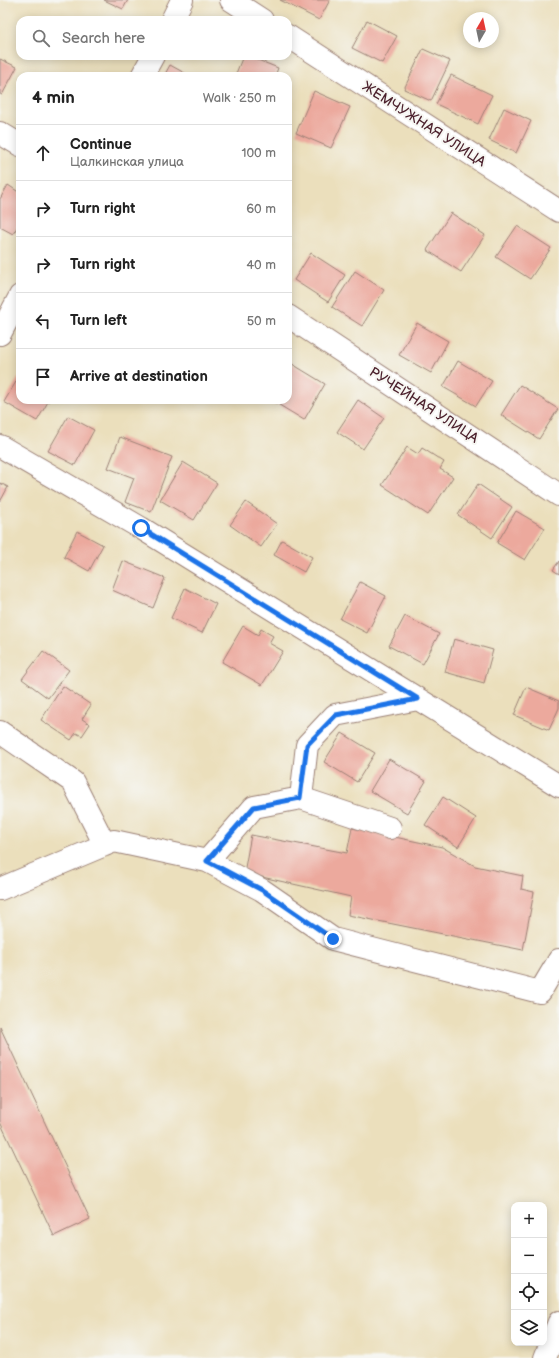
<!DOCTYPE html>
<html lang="en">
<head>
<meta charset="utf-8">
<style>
	:root { --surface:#fff; --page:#f6f6f6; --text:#222; --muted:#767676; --line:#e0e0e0 }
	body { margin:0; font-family:"Balsamiq Sans",sans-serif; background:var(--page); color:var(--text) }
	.controls { position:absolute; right:12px; bottom:12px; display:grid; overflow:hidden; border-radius:8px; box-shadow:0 2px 10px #0003 }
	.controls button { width:36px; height:36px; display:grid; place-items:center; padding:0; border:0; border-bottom:1px solid var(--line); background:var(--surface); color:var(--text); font:20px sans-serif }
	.compass { position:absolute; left:463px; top:12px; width:36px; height:36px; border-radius:50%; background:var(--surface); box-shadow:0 2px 10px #0003; rotate:9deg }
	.stop { position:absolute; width:12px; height:12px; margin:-9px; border:3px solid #1a73e8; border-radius:50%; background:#fff }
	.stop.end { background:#1a73e8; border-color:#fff; box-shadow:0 1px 4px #0008 }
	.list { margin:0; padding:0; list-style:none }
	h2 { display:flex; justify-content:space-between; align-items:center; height:52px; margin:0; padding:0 16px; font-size:17px }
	h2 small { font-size:13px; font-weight:400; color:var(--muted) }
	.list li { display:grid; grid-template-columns:26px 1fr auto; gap:12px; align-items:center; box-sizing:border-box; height:56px; padding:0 16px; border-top:1px solid var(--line) }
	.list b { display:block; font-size:15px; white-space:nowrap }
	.list p { margin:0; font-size:13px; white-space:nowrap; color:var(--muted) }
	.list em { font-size:13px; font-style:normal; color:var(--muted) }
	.icon { flex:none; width:22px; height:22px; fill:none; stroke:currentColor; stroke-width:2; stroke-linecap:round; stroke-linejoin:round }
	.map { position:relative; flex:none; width:559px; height:1358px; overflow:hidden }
	.search { position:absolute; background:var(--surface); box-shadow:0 2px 10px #0003; left:16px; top:16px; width:276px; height:44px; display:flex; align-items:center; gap:10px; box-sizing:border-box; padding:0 14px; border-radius:12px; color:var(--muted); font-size:15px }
	.panel { position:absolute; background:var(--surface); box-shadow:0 2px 10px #0003; left:16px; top:72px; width:276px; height:332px; border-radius:12px }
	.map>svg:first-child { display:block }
	.building { fill:#eca99d }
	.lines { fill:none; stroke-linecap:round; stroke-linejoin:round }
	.minor-casing { stroke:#9a7f74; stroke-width:24 }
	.minor { stroke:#fff; stroke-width:22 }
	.route { stroke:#1a73e8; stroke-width:5 }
	.labels { text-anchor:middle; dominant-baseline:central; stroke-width:4; stroke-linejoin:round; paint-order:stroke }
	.street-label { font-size:14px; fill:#4a1f2b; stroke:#f6f6f2 }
</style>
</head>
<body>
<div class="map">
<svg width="559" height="1358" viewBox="0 0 559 1358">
	<rect width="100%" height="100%" fill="#f6f6f2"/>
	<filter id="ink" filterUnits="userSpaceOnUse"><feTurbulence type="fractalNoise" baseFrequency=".025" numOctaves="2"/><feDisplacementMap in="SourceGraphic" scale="8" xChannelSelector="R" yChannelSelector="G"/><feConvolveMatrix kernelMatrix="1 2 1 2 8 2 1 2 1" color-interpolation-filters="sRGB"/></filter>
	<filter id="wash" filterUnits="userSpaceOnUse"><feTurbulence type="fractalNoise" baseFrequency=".012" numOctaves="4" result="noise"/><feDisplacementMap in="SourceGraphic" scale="16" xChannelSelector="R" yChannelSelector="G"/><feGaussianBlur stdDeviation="0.9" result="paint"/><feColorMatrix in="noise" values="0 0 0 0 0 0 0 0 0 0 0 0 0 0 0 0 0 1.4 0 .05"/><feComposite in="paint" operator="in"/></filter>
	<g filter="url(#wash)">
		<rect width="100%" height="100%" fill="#ebdfbc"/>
		<g id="blocks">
			<path class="building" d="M104,0H128L123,9Z
				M280,0H330L319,20Z
				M367,20L397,36L382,63L352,48Z
				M423,49L450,61L431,101L404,89Z
				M243,56H248L278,68L275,76H235Z
				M0,59L17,67L2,95L0,94Z
				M170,65L190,76H164Z
				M451,75L492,95L478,124L436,104Z
				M314,91L350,107L331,148L296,133Z
				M504,108L531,121L516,153L489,140Z
				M8,185L20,193V222L13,234L0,227V199Z
				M451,213L485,235L461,272L427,250Z
				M517,226L551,248L530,279L496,257Z
				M311,253L345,275L328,302L294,280Z
				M355,271L384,290L362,326L332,307Z
				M417,323L448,341L431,373L399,355Z
				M458,361L492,381L476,406L443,387Z
				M289,362L325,384L304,420L271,400H288Z
				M20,375V400H49L37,421L4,402Z
				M520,385L558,409L539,439L501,415Z
				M358,400L384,418L363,449L337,432Z
				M68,416L94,430L75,465L48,451Z
				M120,437L172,457L151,512L125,502L134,478L108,468Z
				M407,447L418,454L422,448L444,462L440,469L453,477L428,515L382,485Z
				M183,462L217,483L194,520L160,500Z
				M0,483L8,487L0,502Z
				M478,484L512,507L492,538L458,515Z
				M246,502L277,524L261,547L230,525Z
				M516,511L545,528L525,560L497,543Z
				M77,531L103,545L89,571L64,557Z
				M282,540L312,557L304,572L274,555Z
				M123,561L165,578L153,608L112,590Z
				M559,561V574L553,570Z
				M360,582L386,596L367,633L340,619Z
				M185,588L216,604L202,633L171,618Z
				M405,616L439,634L423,664L389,646Z
				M243,626L258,635L261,629L273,636L269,643L283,651L262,685L222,662Z
				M454,639L493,650L484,683L445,672Z
				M43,651L69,670L48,698L22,679Z
				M63,686L91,705L82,719L90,724L82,736L76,733L71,740L41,720Z
				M526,687L559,701V708L549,730L514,715Z
				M342,733L375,753L357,782L324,762Z
				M389,759L426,781L407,813L370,791Z
				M443,797L476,818L458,847L425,825Z
				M352,828L442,847L475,866L523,876L521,889L534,892L523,950L348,915L351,897L244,873L251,835L347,853Z
				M0,1027L90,1219L54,1236L0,1122Z"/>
		</g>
	</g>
	<g filter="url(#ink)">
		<use href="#blocks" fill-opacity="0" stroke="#9a7f74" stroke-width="1"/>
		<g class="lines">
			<defs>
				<path id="minor" d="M231,0L262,20
					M172,20L182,0
					M288,36L559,211
					M142,76L153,56
					M0,133L20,145
					M288,316L559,495
					M0,334L20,296
					M0,446L141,528L559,786
					M0,732L73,782L105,845
					M390,828L301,798L307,745L335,715L418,699
					M207,861L254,807L301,798
					M0,889L114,841L207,861L262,890L333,939L540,992L559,960
					M545,1358L559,1322"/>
			</defs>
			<use href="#minor" class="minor-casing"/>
			<use href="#minor" class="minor"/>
		</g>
	</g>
	<g class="lines" filter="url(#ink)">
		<path class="route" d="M141,528L418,699L336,715L307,745L300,798L254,807L207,861L262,890L333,939"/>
	</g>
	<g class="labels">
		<g class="street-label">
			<text transform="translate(424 124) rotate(33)">ЖЕМЧУЖНАЯ УЛИЦА</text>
			<text transform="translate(424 405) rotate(33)">РУЧЕЙНАЯ УЛИЦА</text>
		</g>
	</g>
</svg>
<div class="controls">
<button>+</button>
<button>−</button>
<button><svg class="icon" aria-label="locate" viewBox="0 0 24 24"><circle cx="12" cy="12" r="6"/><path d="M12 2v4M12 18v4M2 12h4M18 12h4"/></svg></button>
<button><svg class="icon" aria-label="layers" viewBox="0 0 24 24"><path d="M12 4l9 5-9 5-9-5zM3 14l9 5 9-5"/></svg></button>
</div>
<svg class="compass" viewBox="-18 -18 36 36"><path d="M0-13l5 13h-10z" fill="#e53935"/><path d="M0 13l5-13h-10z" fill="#767676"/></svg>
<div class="stop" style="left:141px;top:528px"></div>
<div class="stop end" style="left:333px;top:939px"></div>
<div class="search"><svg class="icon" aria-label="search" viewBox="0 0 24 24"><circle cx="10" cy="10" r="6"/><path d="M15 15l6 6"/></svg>Search here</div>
<section class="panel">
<h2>4 min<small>Walk · 250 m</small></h2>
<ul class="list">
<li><svg class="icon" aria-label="ahead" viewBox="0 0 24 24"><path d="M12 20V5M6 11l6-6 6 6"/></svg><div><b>Continue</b><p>Цалкинская улица</p></div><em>100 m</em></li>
<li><svg class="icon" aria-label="right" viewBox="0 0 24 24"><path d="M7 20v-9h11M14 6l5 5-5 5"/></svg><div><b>Turn right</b></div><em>60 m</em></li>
<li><svg class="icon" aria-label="right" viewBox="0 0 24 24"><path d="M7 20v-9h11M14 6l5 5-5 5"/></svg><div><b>Turn right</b></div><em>40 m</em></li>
<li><svg class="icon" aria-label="left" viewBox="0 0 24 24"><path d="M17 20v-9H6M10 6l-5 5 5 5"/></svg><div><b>Turn left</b></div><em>50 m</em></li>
<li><svg class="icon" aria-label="arrive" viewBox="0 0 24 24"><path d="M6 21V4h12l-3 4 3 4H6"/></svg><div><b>Arrive at destination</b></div></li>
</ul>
</section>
</div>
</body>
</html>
